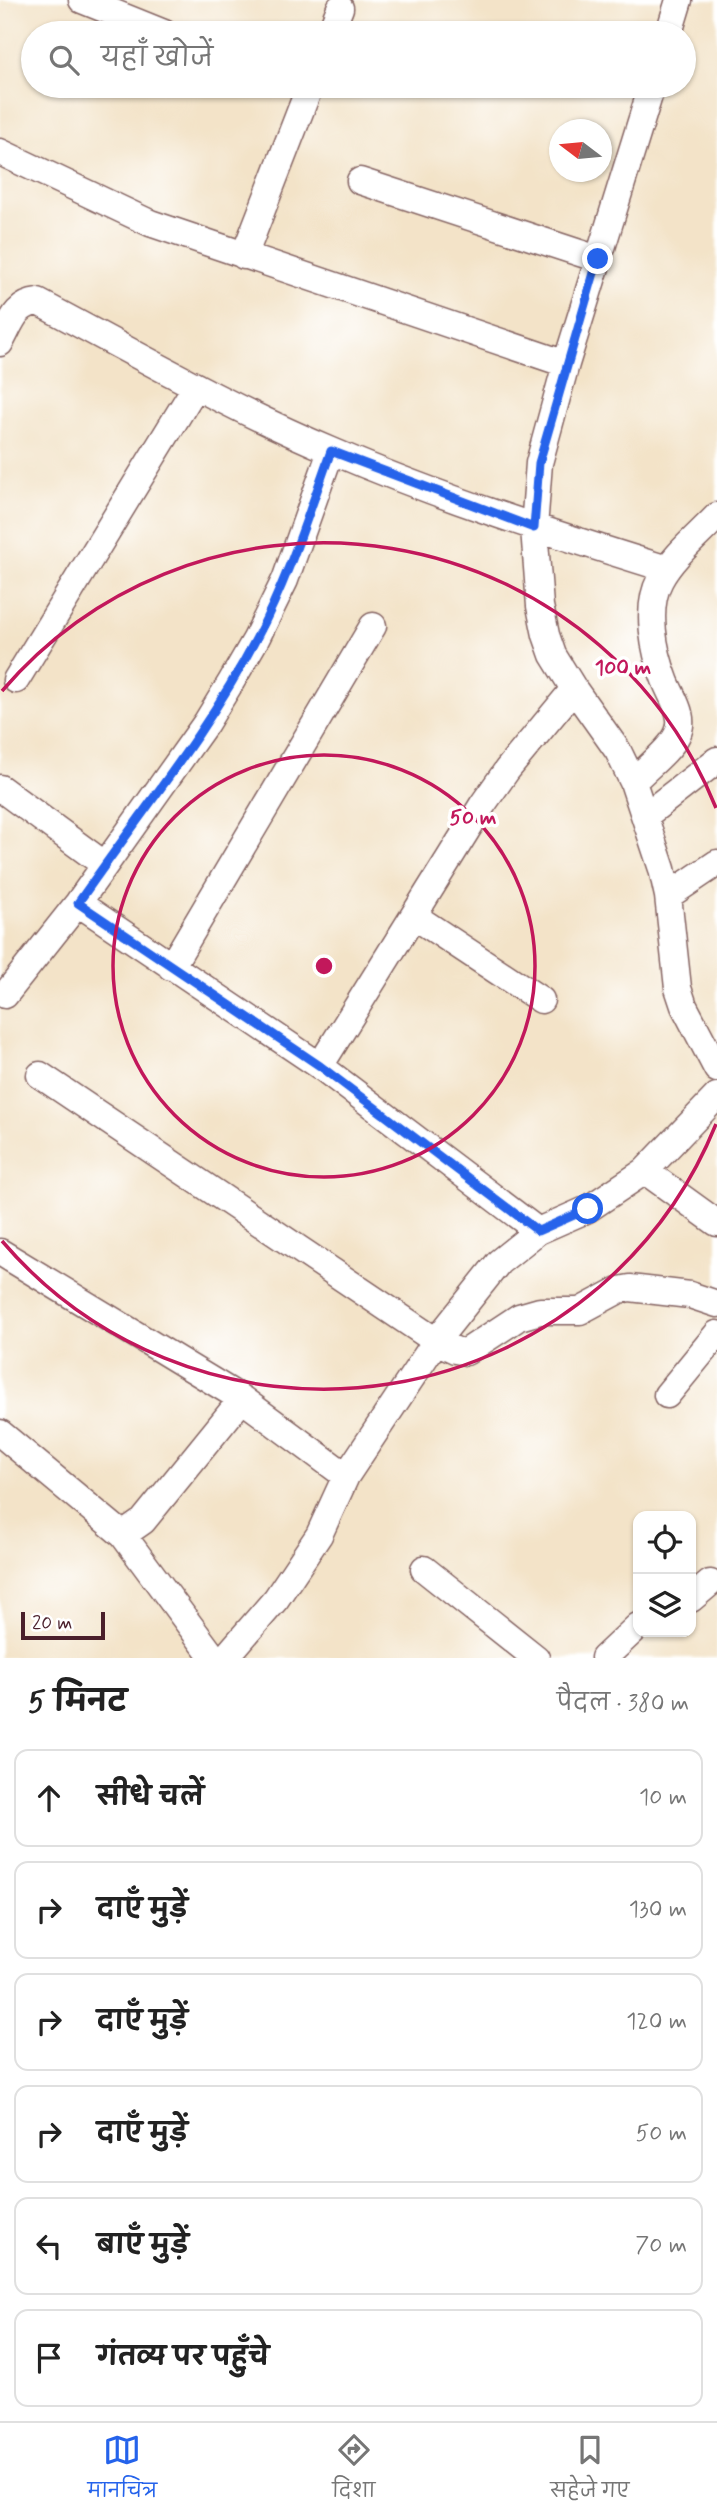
<!DOCTYPE html>
<html lang="hi">
<head>
<meta charset="utf-8">
<style>
	:root { --surface:#fff; --page:#f6f6f6; --text:#222; --muted:#767676; --line:#e0e0e0; --accent:#2563eb }
	body { margin:0; font-family:Mynerve,"Playpen Sans Deva",sans-serif; background:var(--page); color:var(--text) }
	.controls { position:absolute; right:21px; bottom:21px; display:grid; overflow:hidden; border-radius:14px; box-shadow:0 2px 5px #0004 }
	.controls button { width:63px; height:63px; display:grid; place-items:center; padding:0; border:0; border-bottom:2px solid var(--line); background:var(--surface); color:var(--text); font:35px sans-serif }
	.compass { position:absolute; left:549px; top:119px; width:63px; height:63px; border-radius:50%; background:var(--surface); box-shadow:0 2px 5px #0004; rotate:286deg }
	.scale { position:absolute; left:21px; bottom:18px; width:84px; box-sizing:border-box; padding-left:7px; border:4px solid #4a1f2b; border-top:0; font-size:19px; line-height:24px; white-space:nowrap; color:#4a1f2b; -webkit-text-stroke:5px #fff; paint-order:stroke }
	.stop { position:absolute; width:21px; height:21px; margin:-16px; border:5px solid #2563eb; border-radius:50%; background:#fff }
	.stop.end { background:#2563eb; border-color:#fff; box-shadow:0 2px 7px #0008 }
	.list { margin:0; padding:0; list-style:none }
	h2 { display:flex; justify-content:space-between; align-items:center; height:91px; margin:0; padding:0 28px; font-size:30px }
	h2 small { font-size:23px; font-weight:400; color:var(--muted) }
	.list li { display:grid; grid-template-columns:46px 1fr auto; gap:21px; align-items:center; box-sizing:border-box; height:98px; margin:0 14px 14px; padding:0 14px; border:2px solid var(--line); border-radius:14px }
	.list b { display:block; font-size:26px; white-space:nowrap }
	.list em { font-size:23px; font-style:normal; color:var(--muted) }
	.icon { flex:none; width:38px; height:38px; fill:none; stroke:currentColor; stroke-width:2; stroke-linecap:round; stroke-linejoin:round }
	.map { position:relative; flex:none; width:717px; height:1658px; overflow:hidden }
	.search { position:absolute; background:var(--surface); box-shadow:0 2px 5px #0004; left:21px; right:21px; top:21px; height:77px; display:flex; align-items:center; gap:18px; box-sizing:border-box; padding:0 24px; border-radius:38px; color:var(--muted); font-size:26px }
	.sheet { height:763px; background:var(--surface) }
	nav { display:flex; justify-content:space-around; align-items:center; box-sizing:border-box; height:98px; border-top:2px solid var(--line); background:var(--surface); font-size:19px; color:var(--muted) }
	nav a { display:grid; justify-items:center; gap:4px }
	nav .on { color:var(--accent) }
	.map>svg:first-child { display:block }
	.lines { fill:none; stroke-linecap:round; stroke-linejoin:round }
	.street-casing { stroke:#856462; stroke-width:29 }
	.street { stroke:#fff; stroke-width:26 }
	.route { stroke:#2563eb; stroke-width:9 }
	.ring { fill:none; stroke:#c2185b; stroke-width:3.5 }
	.centre { fill:#c2185b; stroke:#fff; stroke-width:3.5 }
	.ring-label { font-size:21px; text-anchor:middle; font-weight:bold; fill:#c2185b; stroke:#fff; stroke-width:7; stroke-linejoin:round; paint-order:stroke }
</style>
</head>
<body>
<div class="map">
<svg width="717" height="1658" viewBox="0 0 717 1658">
	<rect width="100%" height="100%" fill="#fff"/>
	<filter id="ink" filterUnits="userSpaceOnUse"><feTurbulence type="fractalNoise" baseFrequency=".0143" numOctaves="2"/><feDisplacementMap in="SourceGraphic" scale="14" xChannelSelector="R" yChannelSelector="G"/><feConvolveMatrix kernelMatrix="1 2 1 2 8 2 1 2 1" color-interpolation-filters="sRGB"/></filter>
	<filter id="wash" filterUnits="userSpaceOnUse"><feTurbulence type="fractalNoise" baseFrequency=".00686" numOctaves="4" result="noise"/><feDisplacementMap in="SourceGraphic" scale="28" xChannelSelector="R" yChannelSelector="G"/><feGaussianBlur stdDeviation="1.57" result="paint"/><feColorMatrix in="noise" values="0 0 0 0 0 0 0 0 0 0 0 0 0 0 0 0 0 1.4 0 .05"/><feComposite in="paint" operator="in"/></filter>
	<g filter="url(#wash)">
		<rect width="100%" height="100%" fill="#f3e3c8"/>
	</g>
	<g filter="url(#ink)">
		<g class="lines">
			<defs>
				<path id="street" d="M82,0L164,33
					M330,33L340,8
					M669,33L679,0
					M652,86L566,364L539,463L534,528L540,606L546,635L553,655L574,689L618,751L633,782L662,869L668,896L678,988L684,1006L717,1069
					M0,152L150,223L566,364
					M360,181L598,259
					M244,256L310,86
					M0,343C11,324 15,304 38,302C134,353 232,409 332,451C441,498 554,534 667,569
					M16,680L196,386
					M633,782C645,769 670,750 677,735C687,716 671,697 665,680C654,652 645,608 660,580C673,556 698,536 717,516
					M0,788L105,865
					M645,816L717,760
					M668,896L717,863
					M78,903L320,1066L538,1231
					M414,916L541,1000
					M171,967L373,626
					M5,995L78,903L206,723L231,682L256,639L285,580L331,451
					M320,1066L483,804L507,770L574,689
					M40,1075L436,1341L455,1350L466,1352L519,1317L540,1311H580L619,1290L630,1288L690,1295L717,1304
					M645,1171L717,1223
					M0,1252L242,1399
					M667,1395L717,1334
					M0,1433L123,1535L143,1521L242,1399L346,1476L319,1535L276,1599L225,1658
					M346,1476L436,1341L499,1262L538,1231L588,1209L645,1171L717,1096
					M123,1535L214,1658
					M424,1569L536,1658
					M691,1599L710,1583
					M604,1658L638,1626"/>
			</defs>
			<use href="#street" class="street-casing"/>
			<use href="#street" class="street"/>
		</g>
	</g>
	<g class="lines" filter="url(#ink)">
		<path class="route" d="M588,1209L538,1231L320,1066L78,903C138,816 207,733 256,639C288,579 308,515 331,451L534,528L539,463L598,259"/>
	</g>
	<g class="ring">
		<circle cx="324" cy="966" r="211"/>
		<path d="M716 1124A423 423 0 0 1 2 1241M2 691A423 423 0 0 1 716 808"/>
	</g>
	<circle cx="324" cy="966" r="10" class="centre"/>
	<g class="ring-label">
		<text x="623" y="674">100 m</text>
		<text x="473" y="824">50 m</text>
	</g>
</svg>
<div class="controls">
<button><svg class="icon" aria-label="locate" viewBox="0 0 24 24"><circle cx="12" cy="12" r="6"/><path d="M12 2v4M12 18v4M2 12h4M18 12h4"/></svg></button>
<button><svg class="icon" aria-label="layers" viewBox="0 0 24 24"><path d="M12 4l9 5-9 5-9-5zM3 14l9 5 9-5"/></svg></button>
</div>
<svg class="compass" viewBox="-18 -18 36 36"><path d="M0-13l5 13h-10z" fill="#e53935"/><path d="M0 13l5-13h-10z" fill="#767676"/></svg>
<div class="scale">20 m</div>
<div class="stop" style="left:588px;top:1209px"></div>
<div class="stop end" style="left:598px;top:259px"></div>
<div class="search"><svg class="icon" aria-label="search" viewBox="0 0 24 24"><circle cx="10" cy="10" r="6"/><path d="M15 15l6 6"/></svg>यहाँ खोजें</div>
</div>
<section class="sheet">
<h2>5 मिनट<small>पैदल · 380 m</small></h2>
<ul class="list">
<li><svg class="icon" aria-label="ahead" viewBox="0 0 24 24"><path d="M12 20V5M6 11l6-6 6 6"/></svg><div><b>सीधे चलें</b></div><em>10 m</em></li>
<li><svg class="icon" aria-label="right" viewBox="0 0 24 24"><path d="M7 20v-9h11M14 6l5 5-5 5"/></svg><div><b>दाएँ मुड़ें</b></div><em>130 m</em></li>
<li><svg class="icon" aria-label="right" viewBox="0 0 24 24"><path d="M7 20v-9h11M14 6l5 5-5 5"/></svg><div><b>दाएँ मुड़ें</b></div><em>120 m</em></li>
<li><svg class="icon" aria-label="right" viewBox="0 0 24 24"><path d="M7 20v-9h11M14 6l5 5-5 5"/></svg><div><b>दाएँ मुड़ें</b></div><em>50 m</em></li>
<li><svg class="icon" aria-label="left" viewBox="0 0 24 24"><path d="M17 20v-9H6M10 6l-5 5 5 5"/></svg><div><b>बाएँ मुड़ें</b></div><em>70 m</em></li>
<li><svg class="icon" aria-label="arrive" viewBox="0 0 24 24"><path d="M6 21V4h12l-3 4 3 4H6"/></svg><div><b>गंतव्य पर पहुँचे</b></div></li>
</ul>
</section>
<nav>
<a class="on"><svg class="icon" aria-label="map" viewBox="0 0 24 24"><path d="M3 6l6-2 6 2 6-2v14l-6 2-6-2-6 2zM9 4v14M15 6v14"/></svg>मानचित्र</a>
<a><svg class="icon" aria-label="directions" viewBox="0 0 24 24"><path d="M12 3l9 9-9 9-9-9zM9 14v-3h6M13 9l2 2-2 2"/></svg>दिशा</a>
<a><svg class="icon" aria-label="saved" viewBox="0 0 24 24"><path d="M7 4h10v16l-5-4-5 4z"/></svg>सहेजे गए</a>
</nav>
</body>
</html>
